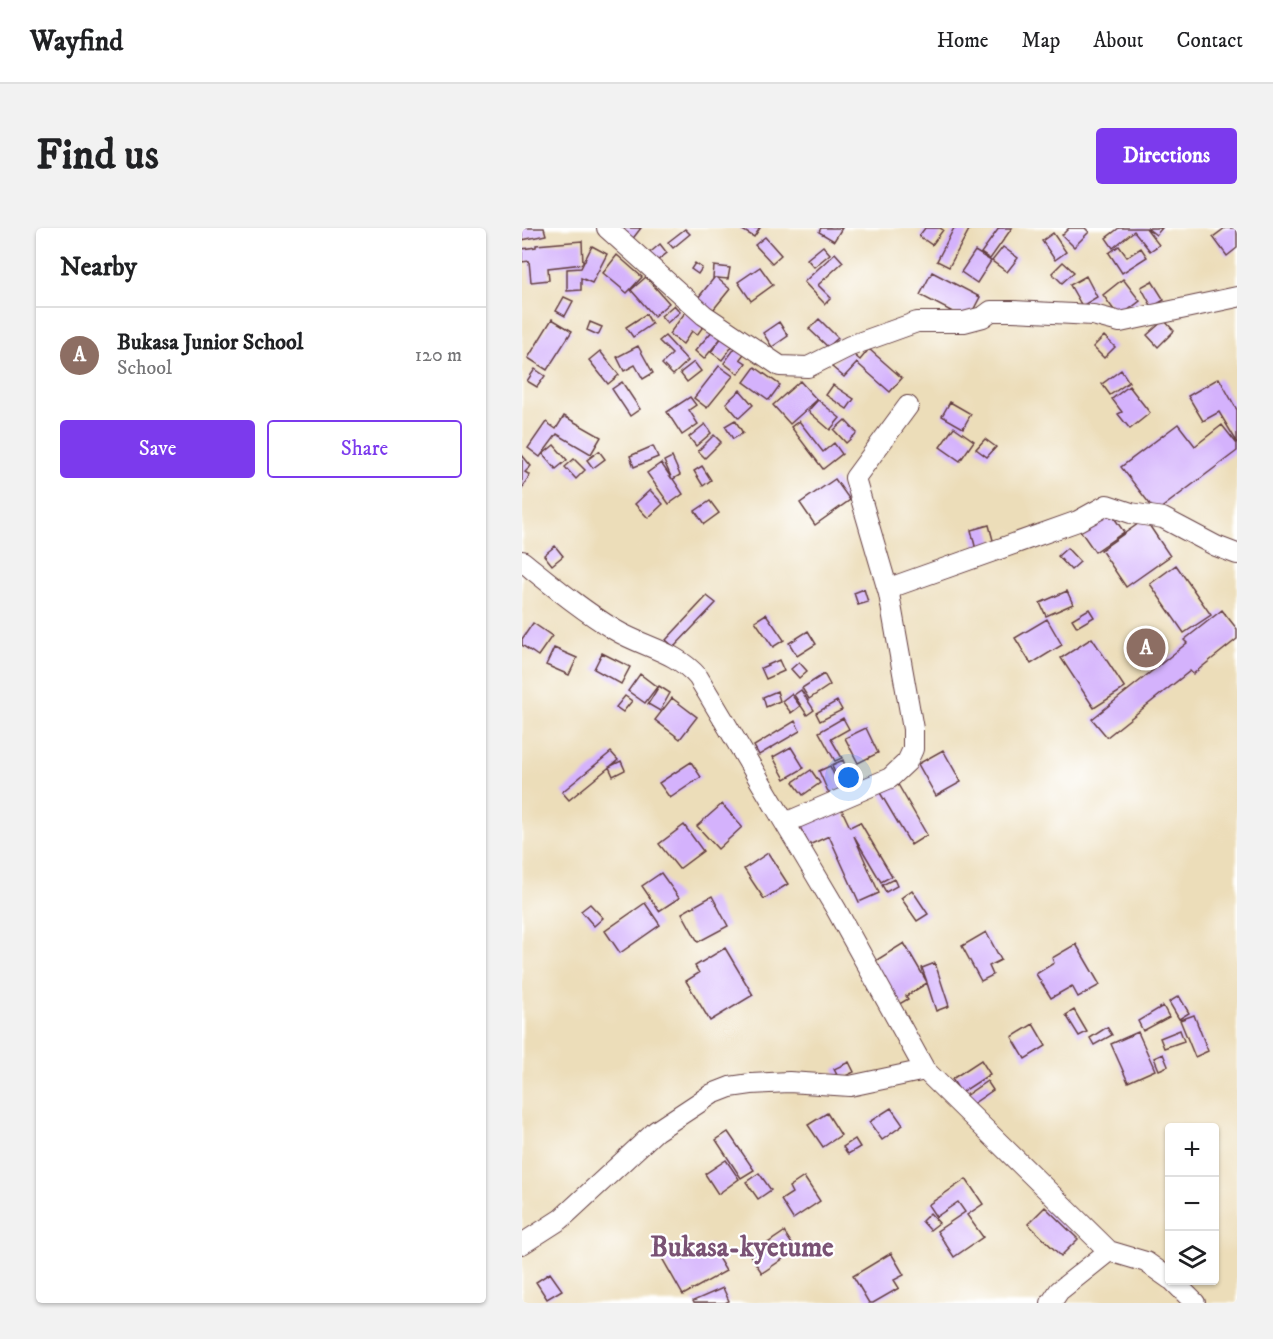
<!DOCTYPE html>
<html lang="en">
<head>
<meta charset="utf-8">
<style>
	:root { --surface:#fff; --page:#f2f2f2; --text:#202124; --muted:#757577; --line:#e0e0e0; --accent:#7c3aed }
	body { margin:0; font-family:"IM FELL DW Pica",serif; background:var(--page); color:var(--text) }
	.controls { position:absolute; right:18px; bottom:18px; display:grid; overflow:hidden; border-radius:6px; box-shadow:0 2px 4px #0004 }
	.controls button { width:54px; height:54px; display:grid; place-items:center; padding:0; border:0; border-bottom:2px solid var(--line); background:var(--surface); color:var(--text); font:30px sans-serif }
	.you { position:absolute; left:327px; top:550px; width:21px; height:21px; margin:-15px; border:4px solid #fff; border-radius:50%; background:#1a73e8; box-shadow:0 0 0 9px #1a73e833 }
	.badge { display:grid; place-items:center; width:39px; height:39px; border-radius:50%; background:var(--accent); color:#fff; font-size:20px; font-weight:700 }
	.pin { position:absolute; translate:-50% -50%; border:3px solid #fff; box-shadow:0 2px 6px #0006 }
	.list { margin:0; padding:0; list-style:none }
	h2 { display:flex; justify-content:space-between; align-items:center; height:78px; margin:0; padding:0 24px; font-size:26px }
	h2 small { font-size:20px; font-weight:400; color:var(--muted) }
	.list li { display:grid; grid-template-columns:39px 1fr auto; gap:18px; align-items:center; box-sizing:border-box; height:96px; padding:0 24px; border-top:2px solid var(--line) }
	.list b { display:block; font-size:22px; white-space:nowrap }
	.list p { margin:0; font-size:20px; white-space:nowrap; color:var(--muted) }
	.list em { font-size:20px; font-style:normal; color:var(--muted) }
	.actions { display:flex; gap:12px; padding:18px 24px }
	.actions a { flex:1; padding:14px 0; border:2px solid var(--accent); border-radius:6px; text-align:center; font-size:21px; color:var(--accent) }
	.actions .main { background:var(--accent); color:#fff }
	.icon { flex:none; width:33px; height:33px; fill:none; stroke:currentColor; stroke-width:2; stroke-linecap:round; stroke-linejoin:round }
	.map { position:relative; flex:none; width:715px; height:1075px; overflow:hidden; border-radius:6px }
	header { display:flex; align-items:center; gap:36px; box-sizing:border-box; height:84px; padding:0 30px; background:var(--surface); border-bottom:2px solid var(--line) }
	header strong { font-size:28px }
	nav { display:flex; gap:33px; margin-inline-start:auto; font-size:21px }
	.intro { display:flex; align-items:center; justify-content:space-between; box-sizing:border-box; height:144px; padding:0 36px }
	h1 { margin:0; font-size:42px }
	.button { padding:15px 27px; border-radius:6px; background:var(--accent); color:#fff; font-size:21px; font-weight:700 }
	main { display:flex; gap:36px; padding:0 36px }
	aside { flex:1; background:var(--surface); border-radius:6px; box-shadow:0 2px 4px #0004 }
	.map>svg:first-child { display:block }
	.building { fill:#d4b2fc }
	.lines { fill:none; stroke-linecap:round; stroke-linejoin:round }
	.minor-casing { stroke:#623c40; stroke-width:22 }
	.minor { stroke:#fff; stroke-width:20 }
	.labels { text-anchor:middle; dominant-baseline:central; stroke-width:4.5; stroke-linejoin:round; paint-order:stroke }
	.quarter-label { font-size:28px; font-weight:bold; fill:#7a5274; stroke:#fff }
</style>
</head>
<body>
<header>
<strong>Wayfind</strong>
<nav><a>Home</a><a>Map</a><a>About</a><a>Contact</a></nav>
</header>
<div class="intro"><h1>Find us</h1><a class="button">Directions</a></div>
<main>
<aside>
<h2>Nearby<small></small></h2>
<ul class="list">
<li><span class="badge" style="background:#8d6e63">A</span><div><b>Bukasa Junior School</b><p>School</p></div><em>120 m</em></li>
</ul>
<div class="actions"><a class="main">Save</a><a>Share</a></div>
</aside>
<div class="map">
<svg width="715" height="1075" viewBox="0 0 715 1075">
	<rect width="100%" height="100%" fill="#fff"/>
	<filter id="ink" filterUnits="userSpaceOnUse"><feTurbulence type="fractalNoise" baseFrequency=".0167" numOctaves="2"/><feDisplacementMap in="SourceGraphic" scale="12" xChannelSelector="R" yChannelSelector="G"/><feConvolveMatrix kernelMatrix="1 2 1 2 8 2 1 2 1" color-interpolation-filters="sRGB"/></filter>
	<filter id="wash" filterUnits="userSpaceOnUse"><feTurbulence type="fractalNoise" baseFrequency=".008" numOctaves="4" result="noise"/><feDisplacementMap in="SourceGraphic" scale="24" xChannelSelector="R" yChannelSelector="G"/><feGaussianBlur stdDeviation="1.35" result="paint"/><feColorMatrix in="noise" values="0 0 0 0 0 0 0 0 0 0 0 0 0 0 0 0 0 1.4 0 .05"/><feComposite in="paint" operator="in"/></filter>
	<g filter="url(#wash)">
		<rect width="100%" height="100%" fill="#ecddb9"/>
		<g id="blocks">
			<path class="building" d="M0,0H22L24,7L0,12Z
				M93,0H119L109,13Z
				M217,0H238L232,9Z
				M299,0H320L312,13L297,4Z
				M403,0H418L421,2L410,17L397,8Z
				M432,0H448L427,39L415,33Z
				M477,0H490L468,31L459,25Z
				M547,0H563L567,4L552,19L540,7Z
				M597,0H624L637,17L628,23L612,3L591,20L584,10Z
				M625,0H640L634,7Z
				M703,0H715V20L705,28L691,9Z
				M163,1L168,6L151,20L146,14Z
				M531,5L544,24L533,32L520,13Z
				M243,9L259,27L250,35L233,17Z
				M60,13L61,36L26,40L27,52L9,54L7,33L0,34V21L14,19V17Z
				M138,16L145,25L131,36L124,28Z
				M70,18L85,26L70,55L59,50V62L45,63V41L59,40Z
				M301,18L308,26L292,39L285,31Z
				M597,18L605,29L619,20L625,29L600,45L587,25Z
				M481,19L496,30L485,44L470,33Z
				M453,23L469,33L455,55L439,44Z
				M313,25L321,34L296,57L309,70L303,76L282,54Z
				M95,27L120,49L105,65L81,45Z
				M541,34L552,44L540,55L530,45Z
				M173,35L180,40L176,46L169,41Z
				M192,38L208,40L206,51L195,50L208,61L187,87L172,75L192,50H191Z
				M238,39L251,57L229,73L216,54Z
				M410,44L458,69L446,92L398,67Z
				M564,48L575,69L560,78L548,57Z
				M124,49L147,75L132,88L109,62Z
				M601,51L618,73L597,89L581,67Z
				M630,53L642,72L630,79L619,59Z
				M42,69L51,73L43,88L34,83Z
				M152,77L158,84L145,95L139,88Z
				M165,82L183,96L175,107L170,103L161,116L147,106Z
				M124,86L130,96L111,109L104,99Z
				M30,91L50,103L25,142L6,130Z
				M297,91L316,110L306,119L287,101Z
				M642,92L652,103L636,119L625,107Z
				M68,94L80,99L76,107L65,102Z
				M257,94L266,108L250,119L241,105Z
				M193,100L215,112L200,132L189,124L200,109L182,131L173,123Z
				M143,108L166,133L151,147L140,136L150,126L137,113Z
				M582,108L593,119L582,130L571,119Z
				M216,116L225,122L218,131L224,135L216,146L202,135Z
				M116,118L131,145L121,151L113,137L102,143L95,129Z
				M325,121L338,132L347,121L380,150L368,164L335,135L322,149L310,139Z
				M78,123L97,147L86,156L67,132Z
				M172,134L179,143L165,154L158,145Z
				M197,138L211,148L185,180L172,170Z
				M233,139L258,157L247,172L222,154Z
				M13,141L23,148L15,159L5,153Z
				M599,142L607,154L588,167L580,156Z
				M697,150L715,182V214L697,184L681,193L666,168Z
				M278,153L295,172L268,196L251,177Z
				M100,154L118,181L108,188L90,161Z
				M311,157L332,171L325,181L304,167Z
				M607,158L628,185L608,201L596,186L600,184L590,171Z
				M218,162L231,177L217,190L204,175Z
				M168,169L174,177L167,182L176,196L160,207L145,184Z
				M296,172L318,190L308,202L286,183Z
				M428,174L449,186L441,200L420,188Z
				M42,188L79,209L69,226L35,206L18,229L6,220L24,194L34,201Z
				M213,192L221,205L211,211L203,198Z
				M323,192L335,205L324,215L312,202Z
				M277,193L301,224L312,215L320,226L301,241L269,199Z
				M183,196L189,205L174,218L167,209Z
				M656,196L673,218L700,197L715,216V223L634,284L599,239Z
				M432,199L452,213L438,233L418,219Z
				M192,207L199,214L183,230L176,223Z
				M463,211L474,219L465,229L454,221Z
				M32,217L45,232L34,241L21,226Z
				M131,218L136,229L112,239L108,228Z
				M77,223L83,231L71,240L65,232Z
				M0,227L9,238L3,244L8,247L0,261Z
				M150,229L158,247L151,251L161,266L147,276L125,245L139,235L150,251L142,233Z
				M52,231L63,242L54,251L43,239Z
				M180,238L189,252L181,258L172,243Z
				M313,251L328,272L293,297L278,275Z
				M128,262L141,276L126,290L113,276Z
				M188,273L197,285L182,296L173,283Z
				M586,281L602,304L573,324L557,301Z
				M623,291L648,328L604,359L579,322Z
				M467,297L472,316L454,322L449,302Z
				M33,318L41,328L30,337L22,327Z
				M545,320L558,334L549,342L536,328Z
				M654,337L689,387L662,405L628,356Z
				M342,361L346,374L336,377L332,365Z
				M545,363L551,376L524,388L518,375Z
				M185,368L194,375L152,419L144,412Z
				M567,381L572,389L555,399L550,391Z
				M700,382L715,401V411L671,446L668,443L585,509L570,491L665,415L662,412Z
				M244,386L262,412L251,419L233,393Z
				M525,391L540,417L509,436L493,410Z
				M11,395L30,408L16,428L0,417V411Z
				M286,403L294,416L275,428L267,415Z
				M570,410L603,460L572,480L539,430Z
				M32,420L55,430L47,447L24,437Z
				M80,425L108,439L99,456L72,441Z
				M257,432L262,443L244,451L239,440Z
				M277,434L285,443L277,450L269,441Z
				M118,446L135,459L123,475L106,463Z
				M302,446L308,457L287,471L280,460Z
				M137,458L148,465L138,483L126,476Z
				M279,462L292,482L285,487L272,467Z
				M255,463L258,473L244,479L241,469Z
				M269,466L278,478L269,485L260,473Z
				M103,468L110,473L101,484L94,479Z
				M150,470L175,489L158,511L133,492Z
				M315,473L320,482L298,493L294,485Z
				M321,490L327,501L309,511L320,530L313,533L297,504Z
				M273,493L278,503L237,527L232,518Z
				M344,500L356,525L336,535L323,510Z
				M269,519L282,540L263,551L251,529Z
				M421,522L439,554L414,568L396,536Z
				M89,524L96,532L47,572L40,564Z
				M321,532L331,558L319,562L310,537Z
				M99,533L103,542L91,548L87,539Z
				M169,534L179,549L148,570L137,555Z
				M308,538L318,561L307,566L297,543Z
				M289,542L298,555L281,567L271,554Z
				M374,553L405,607L389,617L357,563Z
				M200,576L220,599L196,621L175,598Z
				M318,578L328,599L338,594L370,648L359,654L332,608L357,665L337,674L307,608L287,617L277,597Z
				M162,597L181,623L157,641L137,616Z
				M246,625L266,656L242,671L222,641Z
				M139,645L157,670L137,683L120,658Z
				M372,651L375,658L364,664L360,657Z
				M390,662L406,686L395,693L379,670Z
				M190,668L206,698L176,714L160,685Z
				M123,675L138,697L98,725L83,703Z
				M68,676L81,690L72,698L59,683Z
				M464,704L479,732L467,738L471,747L459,753L440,718Z
				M382,715L405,754L400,740L413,735L427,778L414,783L405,755L384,768L386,771L374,778L350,735Z
				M554,716L578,757L556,769L550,758L529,770L514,746L532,735L530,730Z
				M203,720L231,767L188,793L164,753L177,745L173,738Z
				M657,768L667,785L657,791L647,774Z
				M641,778L647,789L621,803L616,793Z
				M552,782L565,804L557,808L544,787Z
				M672,787L686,823L673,829L658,792Z
				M511,796L524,818L503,831L490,809Z
				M585,799L590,807L572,817L568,810Z
				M658,802L662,813L642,820L638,810Z
				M616,804L633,842L606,854L589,816Z
				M641,826L646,838L637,842L632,830Z
				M459,832L468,846L439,865L430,851Z
				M327,834L332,844L317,851L312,841Z
				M465,853L471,862L449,877L443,868Z
				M369,880L381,897L360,912L347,894Z
				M305,885L319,907L301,919L286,897Z
				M206,904L232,942L219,950L194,912Z
				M333,911L338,919L326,926L321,919Z
				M204,932L217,951L196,966L183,946Z
				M237,945L249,962L236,971L224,954Z
				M282,949L298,973L271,991L259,972L270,965L267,959Z
				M444,951L461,976L445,987L461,1009L432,1029L415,1003L443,984L436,974L414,989L406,977Z
				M523,979L556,1011L539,1028L506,996Z
				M408,985L417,995L408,1002L400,993Z
				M262,1004L274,1022L240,1045L228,1027Z
				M188,1016L204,1043L161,1067L140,1030L157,1021L162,1031Z
				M369,1025L382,1047L372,1052L377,1060L351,1075H347L331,1048Z
				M28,1045L40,1062L25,1071L14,1054Z
				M201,1060L207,1073L203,1075H172L171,1073Z"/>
		</g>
	</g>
	<g filter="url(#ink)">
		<use href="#blocks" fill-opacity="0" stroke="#623c40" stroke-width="1.5"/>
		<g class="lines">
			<defs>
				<path id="minor" d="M85,0L182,87L258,138L286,139L328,118L395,94H442L461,89L469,83H491L571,87L598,94L715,69
					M0,333C30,357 60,382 93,402C121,419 154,423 176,449L314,681L403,842L587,1023L624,1034L648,1051
					M367,366L333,250L386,178
					M263,595L368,550L385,534L391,521V501L367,366L373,358L556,293L585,277L609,285L641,290L694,318L715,326
					M0,1016L39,991L134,903L190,866L208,859L229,856L267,854L328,858L403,842
					M650,1052L673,1075
					M529,1075L537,1063L587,1023"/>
			</defs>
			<use href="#minor" class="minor-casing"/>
			<use href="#minor" class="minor"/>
		</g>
	</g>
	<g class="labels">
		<g class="quarter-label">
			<text x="220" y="1019">Bukasa-kyetume</text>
		</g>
	</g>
</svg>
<div class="controls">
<button>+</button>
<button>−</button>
<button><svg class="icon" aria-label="layers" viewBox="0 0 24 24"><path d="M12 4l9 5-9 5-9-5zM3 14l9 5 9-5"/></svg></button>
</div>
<div class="you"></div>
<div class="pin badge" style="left:624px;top:420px;background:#8d6e63">A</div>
</div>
</main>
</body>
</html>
